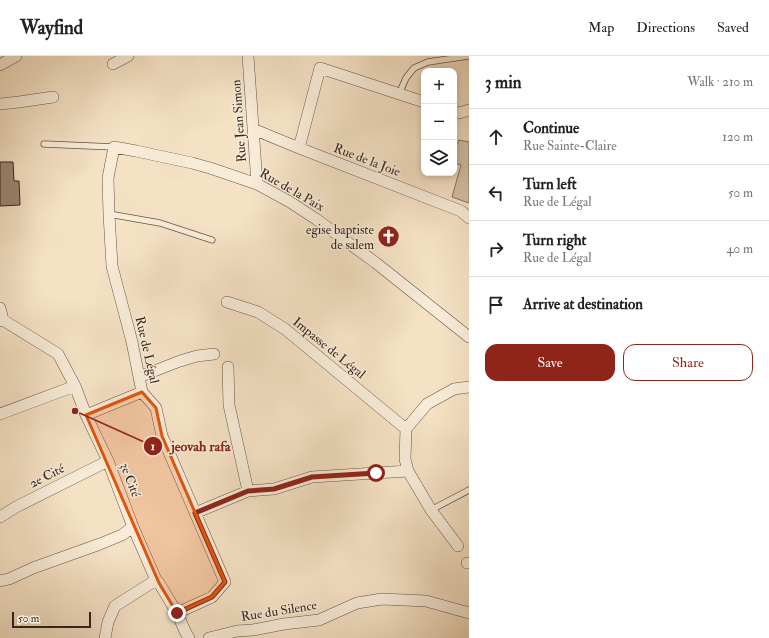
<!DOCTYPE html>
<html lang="en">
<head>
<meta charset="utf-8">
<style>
	:root { --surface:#fff; --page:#f6f6f6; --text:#202124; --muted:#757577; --line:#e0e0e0; --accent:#8f2418 }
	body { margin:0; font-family:"IM FELL Double Pica",serif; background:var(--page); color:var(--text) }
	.controls { position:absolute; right:12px; top:12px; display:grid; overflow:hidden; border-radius:8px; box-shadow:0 2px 6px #0003 }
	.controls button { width:36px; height:36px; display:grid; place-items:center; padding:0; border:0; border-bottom:1px solid var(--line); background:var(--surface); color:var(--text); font:20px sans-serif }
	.scale { position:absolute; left:12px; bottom:10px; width:79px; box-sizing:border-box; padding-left:4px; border:2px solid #38251f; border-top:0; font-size:11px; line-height:14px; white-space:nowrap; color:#38251f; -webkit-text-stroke:3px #f8ecd9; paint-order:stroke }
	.stop { position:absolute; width:12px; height:12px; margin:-9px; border:3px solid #8f2418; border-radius:50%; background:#fff }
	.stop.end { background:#8f2418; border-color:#fff; box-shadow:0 1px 4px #0008 }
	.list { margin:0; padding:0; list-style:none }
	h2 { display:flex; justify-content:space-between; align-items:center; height:52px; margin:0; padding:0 16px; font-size:17px }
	h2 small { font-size:13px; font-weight:400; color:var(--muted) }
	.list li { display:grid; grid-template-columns:26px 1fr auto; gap:12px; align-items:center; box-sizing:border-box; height:56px; padding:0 16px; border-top:1px solid var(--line) }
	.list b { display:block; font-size:15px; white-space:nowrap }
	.list p { margin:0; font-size:13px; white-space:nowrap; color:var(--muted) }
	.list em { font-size:13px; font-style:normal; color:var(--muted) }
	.actions { display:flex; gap:8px; padding:12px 16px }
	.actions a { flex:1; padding:9px 0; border:1px solid var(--accent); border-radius:12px; text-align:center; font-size:14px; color:var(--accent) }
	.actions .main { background:var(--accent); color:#fff }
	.icon { flex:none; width:22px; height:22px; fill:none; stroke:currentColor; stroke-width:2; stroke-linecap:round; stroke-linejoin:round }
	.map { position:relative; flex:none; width:469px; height:582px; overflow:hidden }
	header { display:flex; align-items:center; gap:24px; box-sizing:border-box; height:56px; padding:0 20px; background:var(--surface); border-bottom:1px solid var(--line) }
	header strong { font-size:19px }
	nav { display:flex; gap:22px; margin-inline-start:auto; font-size:14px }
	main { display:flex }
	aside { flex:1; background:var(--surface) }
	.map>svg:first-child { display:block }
	.green { fill:#d5c2a9; stroke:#867464 }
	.building { fill:#9a8775; stroke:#38251f }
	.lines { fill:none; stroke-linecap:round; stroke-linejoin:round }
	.service-casing { stroke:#675448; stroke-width:7 }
	.minor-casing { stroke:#675448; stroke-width:12 }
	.service { stroke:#f8ecd9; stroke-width:5.5 }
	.minor { stroke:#f8ecd9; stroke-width:11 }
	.route { stroke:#8f2418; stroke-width:5 }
	.marked { fill:#df560d; fill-opacity:0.2; stroke:#df560d; stroke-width:3; stroke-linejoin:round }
	.labels { text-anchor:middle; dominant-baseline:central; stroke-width:3; stroke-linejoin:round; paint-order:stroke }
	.street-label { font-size:13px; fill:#38251f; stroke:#f8ecd9 }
	.poi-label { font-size:13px; fill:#38251f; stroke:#f8ecd9; text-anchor:end }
	.leader { fill:none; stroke:#8f2418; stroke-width:1.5 }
	.callout-dot { fill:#8f2418; stroke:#f8ecd9; stroke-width:1.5 }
	.mark-label { font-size:12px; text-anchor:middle; font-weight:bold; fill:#fff }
	.callout-label { font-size:14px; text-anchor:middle; font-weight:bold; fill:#8f2418; stroke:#f8ecd9; stroke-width:3; stroke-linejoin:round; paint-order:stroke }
</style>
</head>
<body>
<header>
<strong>Wayfind</strong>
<nav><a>Map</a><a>Directions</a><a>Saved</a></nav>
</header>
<main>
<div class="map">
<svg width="469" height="582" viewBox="0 0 469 582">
	<rect width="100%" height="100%" fill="#f5e2c5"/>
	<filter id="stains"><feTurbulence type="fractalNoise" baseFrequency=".005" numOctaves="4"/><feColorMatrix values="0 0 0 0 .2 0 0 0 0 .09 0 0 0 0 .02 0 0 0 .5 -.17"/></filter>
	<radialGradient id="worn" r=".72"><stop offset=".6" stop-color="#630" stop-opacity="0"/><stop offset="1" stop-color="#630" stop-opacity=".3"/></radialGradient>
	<path class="green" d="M459,84L469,86V147L452,141L461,109L454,107V94Z"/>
	<path class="building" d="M0,106H13L14,125H19L20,149L0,150Z"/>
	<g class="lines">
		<defs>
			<path id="service" d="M399,38L406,22L414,12L428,6L469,0
				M44,88L114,91
				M109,158L160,167L212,184
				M431,454L469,434"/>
			<path id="minor" d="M248,0L257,128
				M113,8L128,0
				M0,9L16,0
				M0,48L19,46L53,41
				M454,56L459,57L469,54
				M253,73L299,92L461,155L469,162
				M299,92L320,12L424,46
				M227,246L258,256L285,273L406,373
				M0,252L3,264
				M0,265L3,264L58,298L75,330L86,359L108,405L133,471L156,524L159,527L177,557L185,575L189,582
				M228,311L229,349L248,435
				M139,321L180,305L197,300L214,298
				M0,358L75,330
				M86,359L142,336
				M408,415L431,454L458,490
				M195,457L248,435L274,433L312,421L408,415L405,403L406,373L427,348L454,333L469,331
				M0,461L16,451L108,405
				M467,507H469
				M0,525L9,523L33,512L100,488L122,479L133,471
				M177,557L212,541L225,526L162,380L156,352L142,336L132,286L112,210L109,158L108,122L114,91L136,95L192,107L210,112L257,128L290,146L316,163L376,207L469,281
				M105,582L108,566L115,550L156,524
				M209,582L237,575L253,574L284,568L319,564L357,547L382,543L426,545L469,557"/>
		</defs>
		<use href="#service" class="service-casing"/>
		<use href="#minor" class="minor-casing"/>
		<use href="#service" class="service"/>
		<use href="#minor" class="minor"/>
	</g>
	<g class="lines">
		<path class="route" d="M177,557L212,541L225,526L195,457L248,435L274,433L312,421L376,417"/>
	</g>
	<path class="marked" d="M142,336L156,352L162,380L225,526L212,541L177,557L159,527L86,359Z"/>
	<defs>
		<symbol id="church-disc" viewBox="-11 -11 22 22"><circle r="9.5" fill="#8f2418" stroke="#f8ecd9"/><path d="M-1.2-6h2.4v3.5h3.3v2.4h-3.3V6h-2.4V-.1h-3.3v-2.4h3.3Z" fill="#fff"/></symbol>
	</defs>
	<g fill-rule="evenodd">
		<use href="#church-disc" x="376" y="168" width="25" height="25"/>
	</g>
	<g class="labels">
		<g class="street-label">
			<text transform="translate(239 65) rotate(-94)">Rue Jean Simon</text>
			<text transform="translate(367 104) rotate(21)">Rue de la Joie</text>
			<text transform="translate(292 134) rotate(30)">Rue de la Paix</text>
			<text transform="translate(329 292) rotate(39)">Impasse de Légal</text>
			<text transform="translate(147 294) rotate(77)">Rue de Légal</text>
			<text transform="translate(47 420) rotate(-27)">2e Cité</text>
			<text transform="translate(130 424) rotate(69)">3e Cité</text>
			<text transform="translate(279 555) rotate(-9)">Rue du Silence</text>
		</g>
		<g class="poi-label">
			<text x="374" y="174">egise baptiste<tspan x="374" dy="15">de salem</tspan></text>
		</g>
	</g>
	<path class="leader" d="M75 355L153 390"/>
	<g class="callout-dot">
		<circle cx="75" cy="355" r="4"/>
		<circle cx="153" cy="390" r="10"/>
	</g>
	<g class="mark-label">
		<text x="153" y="394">1</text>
	</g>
	<g class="callout-label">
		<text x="201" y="395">jeovah rafa</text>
	</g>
	<rect width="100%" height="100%" filter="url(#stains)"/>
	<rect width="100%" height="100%" fill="url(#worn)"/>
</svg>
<div class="controls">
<button>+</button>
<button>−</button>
<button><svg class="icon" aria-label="layers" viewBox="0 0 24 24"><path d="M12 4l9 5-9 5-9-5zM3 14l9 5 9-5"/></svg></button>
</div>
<div class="scale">50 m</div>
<div class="stop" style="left:376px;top:417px"></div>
<div class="stop end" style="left:177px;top:557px"></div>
</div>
<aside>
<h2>3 min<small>Walk · 210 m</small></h2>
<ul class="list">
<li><svg class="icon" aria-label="ahead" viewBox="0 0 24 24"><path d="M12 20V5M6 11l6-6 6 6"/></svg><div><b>Continue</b><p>Rue Sainte-Claire</p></div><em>120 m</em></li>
<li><svg class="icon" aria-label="left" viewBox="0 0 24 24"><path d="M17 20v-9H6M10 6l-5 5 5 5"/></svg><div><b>Turn left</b><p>Rue de Légal</p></div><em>50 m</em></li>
<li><svg class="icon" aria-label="right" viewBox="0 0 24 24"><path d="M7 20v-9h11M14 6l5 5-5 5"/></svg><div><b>Turn right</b><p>Rue de Légal</p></div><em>40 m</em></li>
<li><svg class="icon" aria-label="arrive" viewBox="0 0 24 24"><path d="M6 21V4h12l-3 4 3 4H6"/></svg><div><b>Arrive at destination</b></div></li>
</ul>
<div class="actions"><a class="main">Save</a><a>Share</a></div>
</aside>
</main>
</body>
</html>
